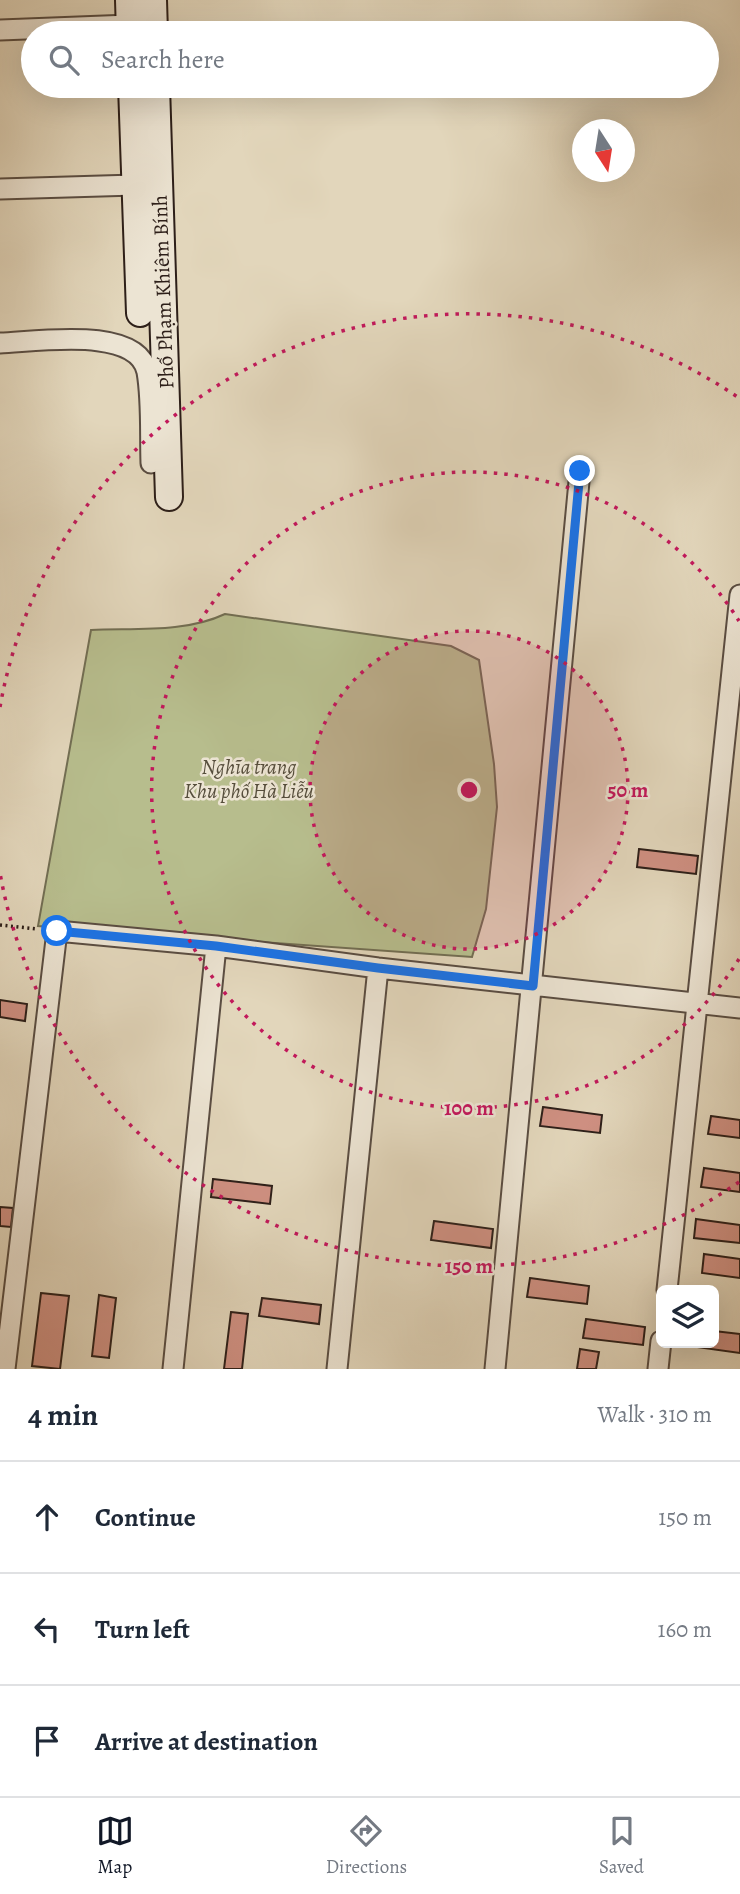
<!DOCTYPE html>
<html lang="en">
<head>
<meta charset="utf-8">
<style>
	:root { --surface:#fff; --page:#f2f2f3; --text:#1f2937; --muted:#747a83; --line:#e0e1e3; --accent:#111827 }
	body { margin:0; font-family:Alegreya,serif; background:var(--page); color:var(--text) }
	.controls { position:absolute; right:21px; bottom:21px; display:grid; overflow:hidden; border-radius:10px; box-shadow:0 7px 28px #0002 }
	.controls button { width:63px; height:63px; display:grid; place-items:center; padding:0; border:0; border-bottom:2px solid var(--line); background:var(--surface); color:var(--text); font:35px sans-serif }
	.compass { position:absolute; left:572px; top:119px; width:63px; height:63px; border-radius:50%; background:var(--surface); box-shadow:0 7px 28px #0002; rotate:168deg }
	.stop { position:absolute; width:21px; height:21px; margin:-16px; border:5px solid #1a73e8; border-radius:50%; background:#fff }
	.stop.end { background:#1a73e8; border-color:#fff; box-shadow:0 2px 7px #0008 }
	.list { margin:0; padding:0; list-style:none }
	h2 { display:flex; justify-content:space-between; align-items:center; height:91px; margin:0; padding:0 28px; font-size:30px }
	h2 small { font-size:23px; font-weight:400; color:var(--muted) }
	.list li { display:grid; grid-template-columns:46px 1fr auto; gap:21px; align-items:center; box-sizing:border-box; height:112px; padding:0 28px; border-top:2px solid var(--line) }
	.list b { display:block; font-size:26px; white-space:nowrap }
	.list em { font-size:23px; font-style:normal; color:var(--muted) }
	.icon { flex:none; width:38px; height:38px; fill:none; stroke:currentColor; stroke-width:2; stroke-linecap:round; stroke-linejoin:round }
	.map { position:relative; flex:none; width:740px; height:1369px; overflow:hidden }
	.search { position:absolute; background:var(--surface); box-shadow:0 7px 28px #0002; left:21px; right:21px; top:21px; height:77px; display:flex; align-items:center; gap:18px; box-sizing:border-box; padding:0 24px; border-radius:38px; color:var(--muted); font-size:26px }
	.sheet { height:427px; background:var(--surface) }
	nav { display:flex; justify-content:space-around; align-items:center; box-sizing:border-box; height:98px; border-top:2px solid var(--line); background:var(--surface); font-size:19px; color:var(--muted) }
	nav a { display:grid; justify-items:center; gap:4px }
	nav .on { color:var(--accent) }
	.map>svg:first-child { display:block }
	.green { fill:#b7bd8d; stroke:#726e53; stroke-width:2 }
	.building { fill:#cf9082; stroke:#2d1f19; stroke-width:2 }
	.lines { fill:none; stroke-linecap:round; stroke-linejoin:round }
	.street-casing { stroke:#5a4d42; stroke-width:23 }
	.secondary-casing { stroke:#2d1f19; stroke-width:30 }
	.path { stroke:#2d1f19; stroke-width:3.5; stroke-dasharray:2 3.5; stroke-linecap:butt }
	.street { stroke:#ece4d3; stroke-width:19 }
	.secondary { stroke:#ece4d3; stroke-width:26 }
	.route { stroke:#1a73e8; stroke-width:9 }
	.ring { fill:none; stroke:#c2185b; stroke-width:3.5; stroke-dasharray:3.5 7 }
	.labels { text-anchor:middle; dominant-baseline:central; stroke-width:5; stroke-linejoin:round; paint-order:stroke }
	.street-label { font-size:21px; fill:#2d1f19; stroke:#ece4d3 }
	.park-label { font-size:21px; font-style:italic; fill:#564e3c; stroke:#ece4d3 }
	.centre { fill:#c2185b; stroke:#ece4d3; stroke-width:3.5 }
	.ring-label { font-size:21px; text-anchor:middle; font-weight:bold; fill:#c2185b; stroke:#ece4d3; stroke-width:5; stroke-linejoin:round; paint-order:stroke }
</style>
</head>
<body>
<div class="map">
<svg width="740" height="1369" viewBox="0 0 740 1369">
	<rect width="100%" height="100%" fill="#e2d6bb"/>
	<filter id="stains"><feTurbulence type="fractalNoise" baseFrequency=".00286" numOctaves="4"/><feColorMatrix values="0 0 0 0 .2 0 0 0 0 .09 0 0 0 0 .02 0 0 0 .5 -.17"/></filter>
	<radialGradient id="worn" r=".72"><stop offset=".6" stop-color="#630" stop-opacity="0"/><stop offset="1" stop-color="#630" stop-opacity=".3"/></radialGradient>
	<path class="green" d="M225,614L451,646L479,660L494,764L497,807L486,909L472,957L38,926L91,630C135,628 185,633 225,614Z"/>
	<path class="building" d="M639,849L698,856L696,874L637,867Z
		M0,1000L27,1004L25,1021L0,1017Z
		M543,1107L602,1115L600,1133L540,1126Z
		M711,1116L740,1120V1138L708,1134Z
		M704,1168L740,1173V1192L701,1187Z
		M213,1179L272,1186L270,1204L211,1197Z
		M0,1207L13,1208L11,1227L0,1226Z
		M696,1219L740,1225V1243L694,1238Z
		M434,1221L493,1229L491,1248L431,1240Z
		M704,1254L740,1259V1278L702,1273Z
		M530,1278L589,1286L587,1304L527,1297Z
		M41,1293L69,1296L60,1369L32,1366Z
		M99,1295L116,1298L109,1358L92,1356Z
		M262,1298L321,1305L319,1324L259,1316Z
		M231,1312L248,1314L242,1369H224Z
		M586,1319L645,1327L643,1345L583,1338Z
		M714,1331L740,1334V1353L682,1345V1343H714Z
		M580,1349L599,1352L596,1369H577Z"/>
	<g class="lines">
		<defs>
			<path id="street" d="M0,30L130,25
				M0,189L135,185
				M0,343C35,342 138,325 147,372C152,401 150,434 151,463
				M667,1290L740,595
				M5,1369L57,931L216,946L378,968L740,1008
				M173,1369L216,946
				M337,1369L378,968
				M495,1369L580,471
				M658,1369L661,1341"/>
			<path id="secondary" d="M129,0L130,33
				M153,0L154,33
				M132,86L140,313
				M156,86L169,497"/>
		</defs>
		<use href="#street" class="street-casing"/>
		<use href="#secondary" class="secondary-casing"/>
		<path class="path" d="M0,925L37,929"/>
		<use href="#street" class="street"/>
		<use href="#secondary" class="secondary"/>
	</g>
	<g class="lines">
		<path class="route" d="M57,931L216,946L378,968L533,986L580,471"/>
	</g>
	<circle cx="469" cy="790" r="159" fill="#c2185b" fill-opacity=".12"/>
	<g class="ring">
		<circle cx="469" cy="790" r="159"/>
		<path d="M739 959A318 318 0 1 1 739 621"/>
		<path d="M739 1182A476 476 0 0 1 0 873M0 707A476 476 0 0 1 739 398"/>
	</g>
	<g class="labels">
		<g class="street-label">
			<text transform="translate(163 292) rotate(-92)">Phố Phạm Khiêm Bính</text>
		</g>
		<g class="park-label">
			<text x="249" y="767">Nghĩa trang<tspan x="249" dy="24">Khu phố Hà Liễu</tspan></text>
		</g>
	</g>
	<circle cx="469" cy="790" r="10" class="centre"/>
	<g class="ring-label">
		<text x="628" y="797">50 m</text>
		<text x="469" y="1115">100 m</text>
		<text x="469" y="1273">150 m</text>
	</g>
	<rect width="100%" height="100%" filter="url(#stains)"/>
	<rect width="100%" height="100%" fill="url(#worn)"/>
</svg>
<div class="controls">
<button><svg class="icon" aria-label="layers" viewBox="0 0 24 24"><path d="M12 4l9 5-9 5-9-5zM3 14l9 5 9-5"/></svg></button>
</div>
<svg class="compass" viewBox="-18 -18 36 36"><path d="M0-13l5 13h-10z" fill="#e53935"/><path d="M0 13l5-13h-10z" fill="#747a83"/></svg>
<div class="stop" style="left:57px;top:931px"></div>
<div class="stop end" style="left:580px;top:471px"></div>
<div class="search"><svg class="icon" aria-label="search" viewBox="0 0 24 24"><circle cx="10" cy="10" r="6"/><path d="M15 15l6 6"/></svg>Search here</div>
</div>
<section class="sheet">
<h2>4 min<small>Walk · 310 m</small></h2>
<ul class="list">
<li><svg class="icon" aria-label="ahead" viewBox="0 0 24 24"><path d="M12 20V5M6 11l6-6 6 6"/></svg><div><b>Continue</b></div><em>150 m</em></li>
<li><svg class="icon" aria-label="left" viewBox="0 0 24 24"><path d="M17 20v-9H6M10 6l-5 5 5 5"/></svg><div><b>Turn left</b></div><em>160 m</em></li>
<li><svg class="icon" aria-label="arrive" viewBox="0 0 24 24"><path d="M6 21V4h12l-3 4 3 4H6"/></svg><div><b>Arrive at destination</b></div></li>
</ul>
</section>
<nav>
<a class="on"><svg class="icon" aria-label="map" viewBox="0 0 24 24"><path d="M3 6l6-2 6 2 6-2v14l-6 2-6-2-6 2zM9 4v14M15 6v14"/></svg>Map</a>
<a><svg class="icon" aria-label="directions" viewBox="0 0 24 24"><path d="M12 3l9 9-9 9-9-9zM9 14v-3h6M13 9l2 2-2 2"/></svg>Directions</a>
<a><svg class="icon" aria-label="saved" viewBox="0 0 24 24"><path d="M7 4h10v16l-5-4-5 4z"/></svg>Saved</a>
</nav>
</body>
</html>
